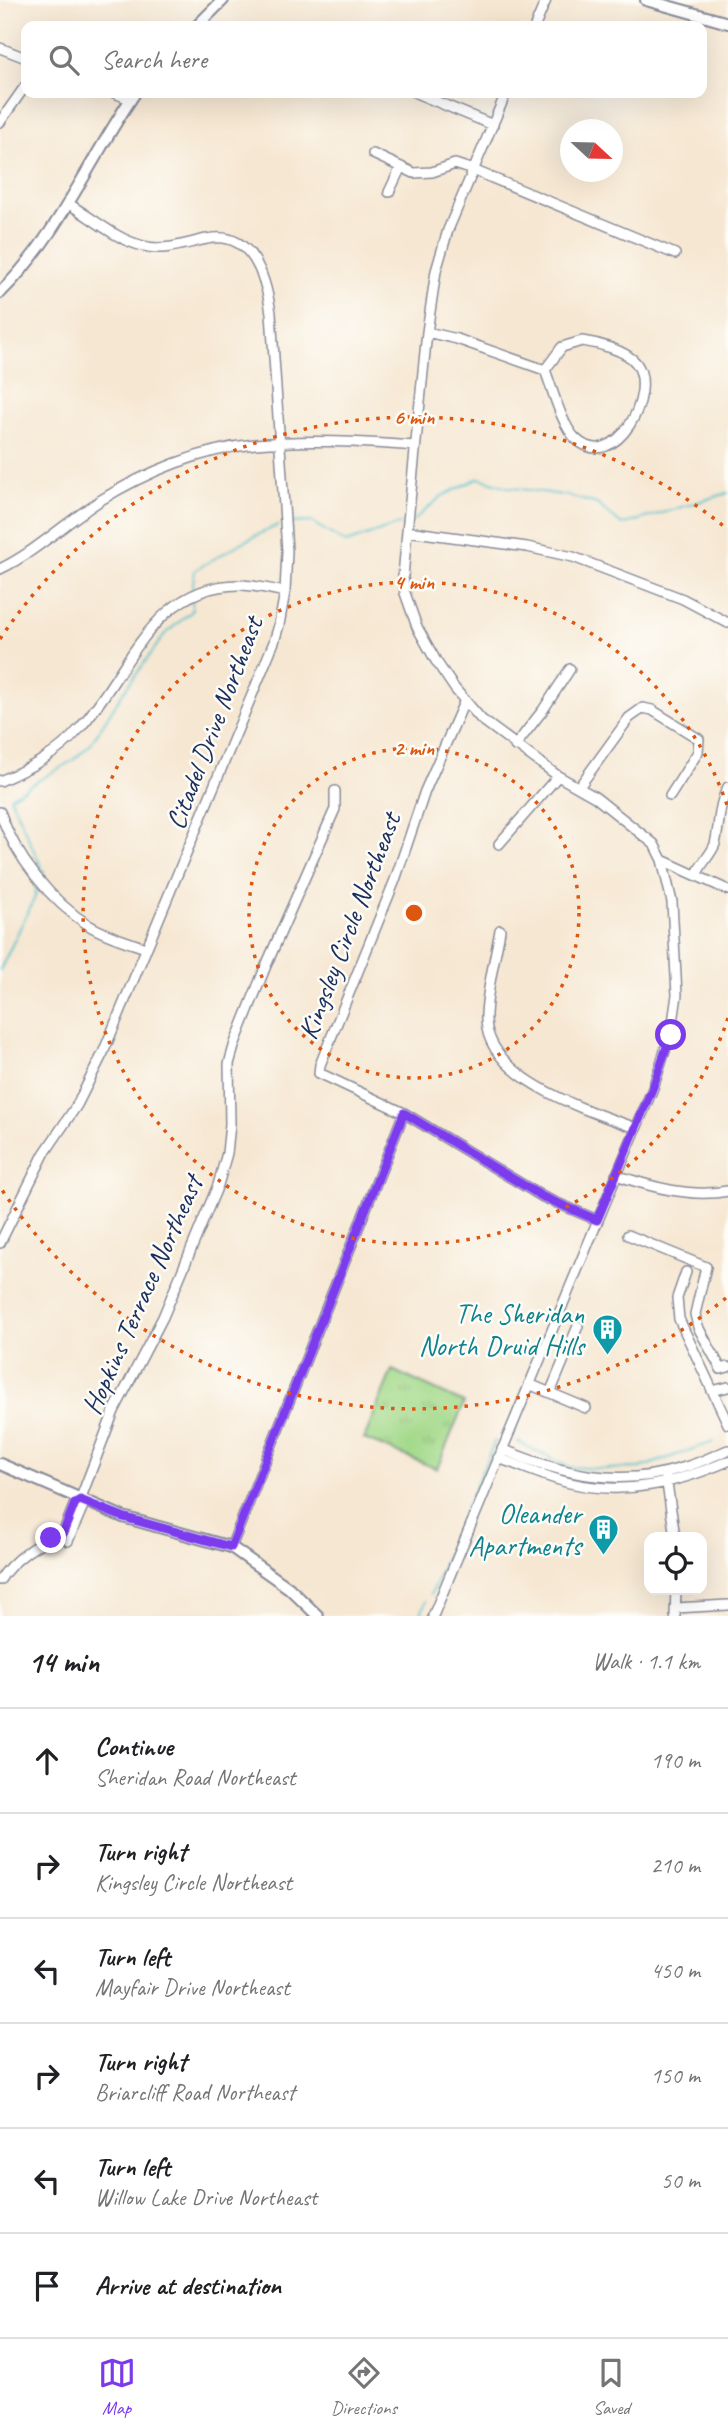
<!DOCTYPE html>
<html lang="en">
<head>
<meta charset="utf-8">
<style>
	:root { --surface:#fff; --page:#f6f6f6; --text:#202124; --muted:#757577; --line:#e0e0e0; --accent:#7c3aed }
	body { margin:0; font-family:Caveat,sans-serif; background:var(--page); color:var(--text) }
	.controls { position:absolute; right:21px; bottom:21px; display:grid; overflow:hidden; border-radius:14px; box-shadow:0 7px 28px #0002 }
	.controls button { width:63px; height:63px; display:grid; place-items:center; padding:0; border:0; border-bottom:2px solid var(--line); background:var(--surface); color:var(--text); font:35px sans-serif }
	.compass { position:absolute; left:560px; top:119px; width:63px; height:63px; border-radius:50%; background:var(--surface); box-shadow:0 7px 28px #0002; rotate:112deg }
	.stop { position:absolute; width:21px; height:21px; margin:-16px; border:5px solid #7c3aed; border-radius:50%; background:#fff }
	.stop.end { background:#7c3aed; border-color:#fff; box-shadow:0 2px 7px #0008 }
	.list { margin:0; padding:0; list-style:none }
	h2 { display:flex; justify-content:space-between; align-items:center; height:91px; margin:0; padding:0 28px; font-size:30px }
	h2 small { font-size:23px; font-weight:400; color:var(--muted) }
	.list li { display:grid; grid-template-columns:46px 1fr auto; gap:21px; align-items:center; box-sizing:border-box; height:105px; padding:0 28px; border-top:2px solid var(--line) }
	.list b { display:block; font-size:26px; white-space:nowrap }
	.list p { margin:0; font-size:23px; white-space:nowrap; color:var(--muted) }
	.list em { font-size:23px; font-style:normal; color:var(--muted) }
	.icon { flex:none; width:38px; height:38px; fill:none; stroke:currentColor; stroke-width:2; stroke-linecap:round; stroke-linejoin:round }
	.map { position:relative; flex:none; width:728px; height:1616px; overflow:hidden }
	.search { position:absolute; background:var(--surface); box-shadow:0 7px 28px #0002; left:21px; right:21px; top:21px; height:77px; display:flex; align-items:center; gap:18px; box-sizing:border-box; padding:0 24px; border-radius:14px; color:var(--muted); font-size:26px }
	.sheet { height:721px; background:var(--surface) }
	nav { display:flex; justify-content:space-around; align-items:center; box-sizing:border-box; height:98px; border-top:2px solid var(--line); background:var(--surface); font-size:19px; color:var(--muted) }
	nav a { display:grid; justify-items:center; gap:4px }
	nav .on { color:var(--accent) }
	.map>svg:first-child { display:block }
	.park { fill:url(#park-tufts); stroke:#5f8474; stroke-width:2 }
	.lines { fill:none; stroke-linecap:round; stroke-linejoin:round }
	.stream { stroke:#54c1cd; stroke-width:2 }
	.minor-casing { stroke:#888b98; stroke-width:12 }
	.major-casing { stroke:#888b98; stroke-width:14 }
	.minor { stroke:#fff; stroke-width:9 }
	.major { stroke:#fff; stroke-width:10 }
	.route { stroke:#7c3aed; stroke-width:9 }
	.ring { fill:none; stroke:#de5710; stroke-width:3.5; stroke-dasharray:3.5 7 }
	.labels { text-anchor:middle; dominant-baseline:central; stroke-width:5; stroke-linejoin:round; paint-order:stroke }
	.street-label { font-size:28px; fill:#1b2f5e; stroke:#fdfcf7 }
	.culture-label { font-size:28px; fill:#0d838f; stroke:#fdfcf7; text-anchor:end }
	.centre { fill:#de5710; stroke:#fdfcf7; stroke-width:3.5 }
	.ring-label { font-size:21px; text-anchor:middle; font-weight:bold; fill:#de5710; stroke:#fdfcf7; stroke-width:5; stroke-linejoin:round; paint-order:stroke }
</style>
</head>
<body>
<div class="map">
<svg width="728" height="1616" viewBox="0 0 728 1616">
	<defs>
		<pattern id="park-tufts" width="24" height="20" patternUnits="userSpaceOnUse" patternTransform="scale(1.75)"><rect width="24" height="20" fill="#a3d989"/><path d="M3 7l-1-3M5 7V3M7 7l1-3M15 17l-1-3M17 17v-4M19 17l1-3" fill="none" stroke="#8cbb79"/></pattern>
	</defs>
	<rect width="100%" height="100%" fill="#fdfcf7"/>
	<filter id="ink" filterUnits="userSpaceOnUse"><feTurbulence type="fractalNoise" baseFrequency=".0143" numOctaves="2"/><feDisplacementMap in="SourceGraphic" scale="14" xChannelSelector="R" yChannelSelector="G"/><feConvolveMatrix kernelMatrix="1 2 1 2 8 2 1 2 1" color-interpolation-filters="sRGB"/></filter>
	<filter id="wash" filterUnits="userSpaceOnUse"><feTurbulence type="fractalNoise" baseFrequency=".00686" numOctaves="4" result="noise"/><feDisplacementMap in="SourceGraphic" scale="28" xChannelSelector="R" yChannelSelector="G"/><feGaussianBlur stdDeviation="1.57" result="paint"/><feColorMatrix in="noise" values="0 0 0 0 0 0 0 0 0 0 0 0 0 0 0 0 0 1.4 0 .05"/><feComposite in="paint" operator="in"/></filter>
	<g filter="url(#wash)">
		<rect width="100%" height="100%" fill="#f6e7d2"/>
		<path class="park" d="M392,1370L464,1403L437,1469L364,1439Z"/>
		<g class="lines">
			<path class="stream" d="M414,520L442,496L479,478L508,487L569,496L597,504L622,525L728,493
				M289,523L311,522L346,543L400,524
				M192,589L195,570L243,542L278,525
				M44,873L10,797L72,761L90,745L122,694L165,634L192,611V602
				M0,970L35,897L37,885
				M518,1442L568,1467L605,1469L640,1468L713,1442
				M461,1519L495,1441
				M431,1594L457,1530
				M421,1614L426,1601"/>
		</g>
	</g>
	<g filter="url(#ink)">
		<g class="lines">
			<defs>
				<path id="minor" d="M535,26L546,0
					M0,48L26,58
					M114,93L130,99
					M416,93L493,125
					M0,122L26,85
					M373,154L414,173L432,172L455,164L473,170L675,254
					M389,192L401,167
					M427,332L457,339L545,370
					M582,341C597,343 626,350 636,363C659,392 615,475 576,439C562,426 552,388 545,370L562,347Z
					M407,531L527,547L573,557L683,599L728,623
					M0,569C37,551 66,522 101,500C146,472 202,449 255,444C308,439 362,442 415,446
					M465,700L425,791L395,880L320,1065L319,1073L404,1113L543,1197L597,1220
					M515,746L543,710L570,669
					M0,781C30,768 58,754 79,729C129,673 153,582 243,585C257,586 271,589 285,592
					M579,787L629,718L643,708L652,710L699,739L698,752L670,796
					M0,812C15,856 50,901 90,926C107,936 128,942 146,948
					M499,844L558,776
					M662,860L728,890
					M697,874C701,863 711,855 715,844C720,824 718,805 728,787
					M500,930C496,955 485,996 486,1020C488,1080 589,1111 636,1128
					M616,1175C651,1187 691,1198 728,1191
					M628,1235L706,1267L695,1314L698,1327L721,1369L728,1367
					M0,1243L44,1154L77,1105L103,1053L274,642L279,625L285,592L287,551L271,313C266,278 252,229 207,239C186,243 164,252 143,246C117,240 92,218 69,204
					M686,1272L677,1298L679,1319L728,1424
					M529,1384L586,1408
					M712,1391L728,1387
					M550,1393L578,1326
					M502,1449C561,1474 618,1488 682,1468C698,1464 713,1456 728,1450
					M498,1458C522,1466 545,1477 570,1483C626,1496 677,1483 728,1461
					M666,1477L675,1537
					M68,1541L83,1506L80,1500
					M231,1547L404,1113
					M0,1580C10,1563 41,1537 61,1538L75,1503L80,1500L114,1411L163,1317L218,1185L227,1153L230,1124L229,1064L235,1043L265,968L335,809V791
					M676,1608L728,1605
					M433,1616L653,1088L672,1029L677,995L672,902L662,860L654,844L595,797L558,776L481,719L455,689L436,661L417,627L405,593L403,577L407,531L427,332L436,271L448,230L506,93
					M675,1616L676,1590"/>
				<path id="major" d="M646,0L728,23
					M197,26L223,0
					M0,293C59,235 89,160 135,93
					M0,1464L123,1517L231,1547L289,1588L318,1616"/>
			</defs>
			<use href="#minor" class="minor-casing"/>
			<use href="#major" class="major-casing"/>
			<use href="#minor" class="minor"/>
			<use href="#major" class="major"/>
		</g>
	</g>
	<g class="lines" filter="url(#ink)">
		<path class="route" d="M51,1538H61L75,1503L80,1500L123,1517L231,1547L404,1113L543,1197L597,1220L653,1087L671,1035"/>
	</g>
	<g class="ring">
		<circle cx="414" cy="913" r="165"/>
		<path d="M728 1018A331 331 0 1 1 728 808"/>
		<path d="M726 1298A496 496 0 0 1 0 1187M0 639A496 496 0 0 1 726 528"/>
	</g>
	<defs>
		<symbol id="building-pin" viewBox="-11 -11 22 30"><path d="M0 17L-7.5 6A9.5 9.5 0 1 1 7.5 6Z" fill="#0f9aa8" stroke="#fdfcf7"/><path d="M-4-6H4V6H1V3H-1V6H-4ZM-2.5-4.3h1.7v1.8h-1.7ZM.8-4.3h1.7v1.8H.8ZM-2.5-1h1.7V.8h-1.7ZM.8-1h1.7V.8H.8Z" fill="#fff"/></symbol>
	</defs>
	<g fill-rule="evenodd">
		<use href="#building-pin" x="590" y="1312" width="35" height="47"/>
		<use href="#building-pin" x="586" y="1512" width="35" height="47"/>
	</g>
	<g class="labels">
		<g class="street-label">
			<text transform="translate(214 723) rotate(-69)">Citadel Drive Northeast</text>
			<text transform="translate(349 926) rotate(-69)">Kingsley Circle Northeast</text>
			<text transform="translate(142 1295) rotate(-66)">Hopkins Terrace Northeast</text>
		</g>
		<g class="culture-label">
			<text x="584" y="1313">The Sheridan<tspan x="584" dy="32">North Druid Hills</tspan></text>
			<text x="581" y="1513">Oleander<tspan x="581" dy="32">Apartments</tspan></text>
		</g>
	</g>
	<circle cx="414" cy="913" r="10" class="centre"/>
	<g class="ring-label">
		<text x="414" y="424">6 min</text>
		<text x="414" y="589">4 min</text>
		<text x="414" y="755">2 min</text>
	</g>
</svg>
<div class="controls">
<button><svg class="icon" aria-label="locate" viewBox="0 0 24 24"><circle cx="12" cy="12" r="6"/><path d="M12 2v4M12 18v4M2 12h4M18 12h4"/></svg></button>
</div>
<svg class="compass" viewBox="-18 -18 36 36"><path d="M0-13l5 13h-10z" fill="#e53935"/><path d="M0 13l5-13h-10z" fill="#757577"/></svg>
<div class="stop" style="left:671px;top:1035px"></div>
<div class="stop end" style="left:51px;top:1538px"></div>
<div class="search"><svg class="icon" aria-label="search" viewBox="0 0 24 24"><circle cx="10" cy="10" r="6"/><path d="M15 15l6 6"/></svg>Search here</div>
</div>
<section class="sheet">
<h2>14 min<small>Walk · 1.1 km</small></h2>
<ul class="list">
<li><svg class="icon" aria-label="ahead" viewBox="0 0 24 24"><path d="M12 20V5M6 11l6-6 6 6"/></svg><div><b>Continue</b><p>Sheridan Road Northeast</p></div><em>190 m</em></li>
<li><svg class="icon" aria-label="right" viewBox="0 0 24 24"><path d="M7 20v-9h11M14 6l5 5-5 5"/></svg><div><b>Turn right</b><p>Kingsley Circle Northeast</p></div><em>210 m</em></li>
<li><svg class="icon" aria-label="left" viewBox="0 0 24 24"><path d="M17 20v-9H6M10 6l-5 5 5 5"/></svg><div><b>Turn left</b><p>Mayfair Drive Northeast</p></div><em>450 m</em></li>
<li><svg class="icon" aria-label="right" viewBox="0 0 24 24"><path d="M7 20v-9h11M14 6l5 5-5 5"/></svg><div><b>Turn right</b><p>Briarcliff Road Northeast</p></div><em>150 m</em></li>
<li><svg class="icon" aria-label="left" viewBox="0 0 24 24"><path d="M17 20v-9H6M10 6l-5 5 5 5"/></svg><div><b>Turn left</b><p>Willow Lake Drive Northeast</p></div><em>50 m</em></li>
<li><svg class="icon" aria-label="arrive" viewBox="0 0 24 24"><path d="M6 21V4h12l-3 4 3 4H6"/></svg><div><b>Arrive at destination</b></div></li>
</ul>
</section>
<nav>
<a class="on"><svg class="icon" aria-label="map" viewBox="0 0 24 24"><path d="M3 6l6-2 6 2 6-2v14l-6 2-6-2-6 2zM9 4v14M15 6v14"/></svg>Map</a>
<a><svg class="icon" aria-label="directions" viewBox="0 0 24 24"><path d="M12 3l9 9-9 9-9-9zM9 14v-3h6M13 9l2 2-2 2"/></svg>Directions</a>
<a><svg class="icon" aria-label="saved" viewBox="0 0 24 24"><path d="M7 4h10v16l-5-4-5 4z"/></svg>Saved</a>
</nav>
</body>
</html>
